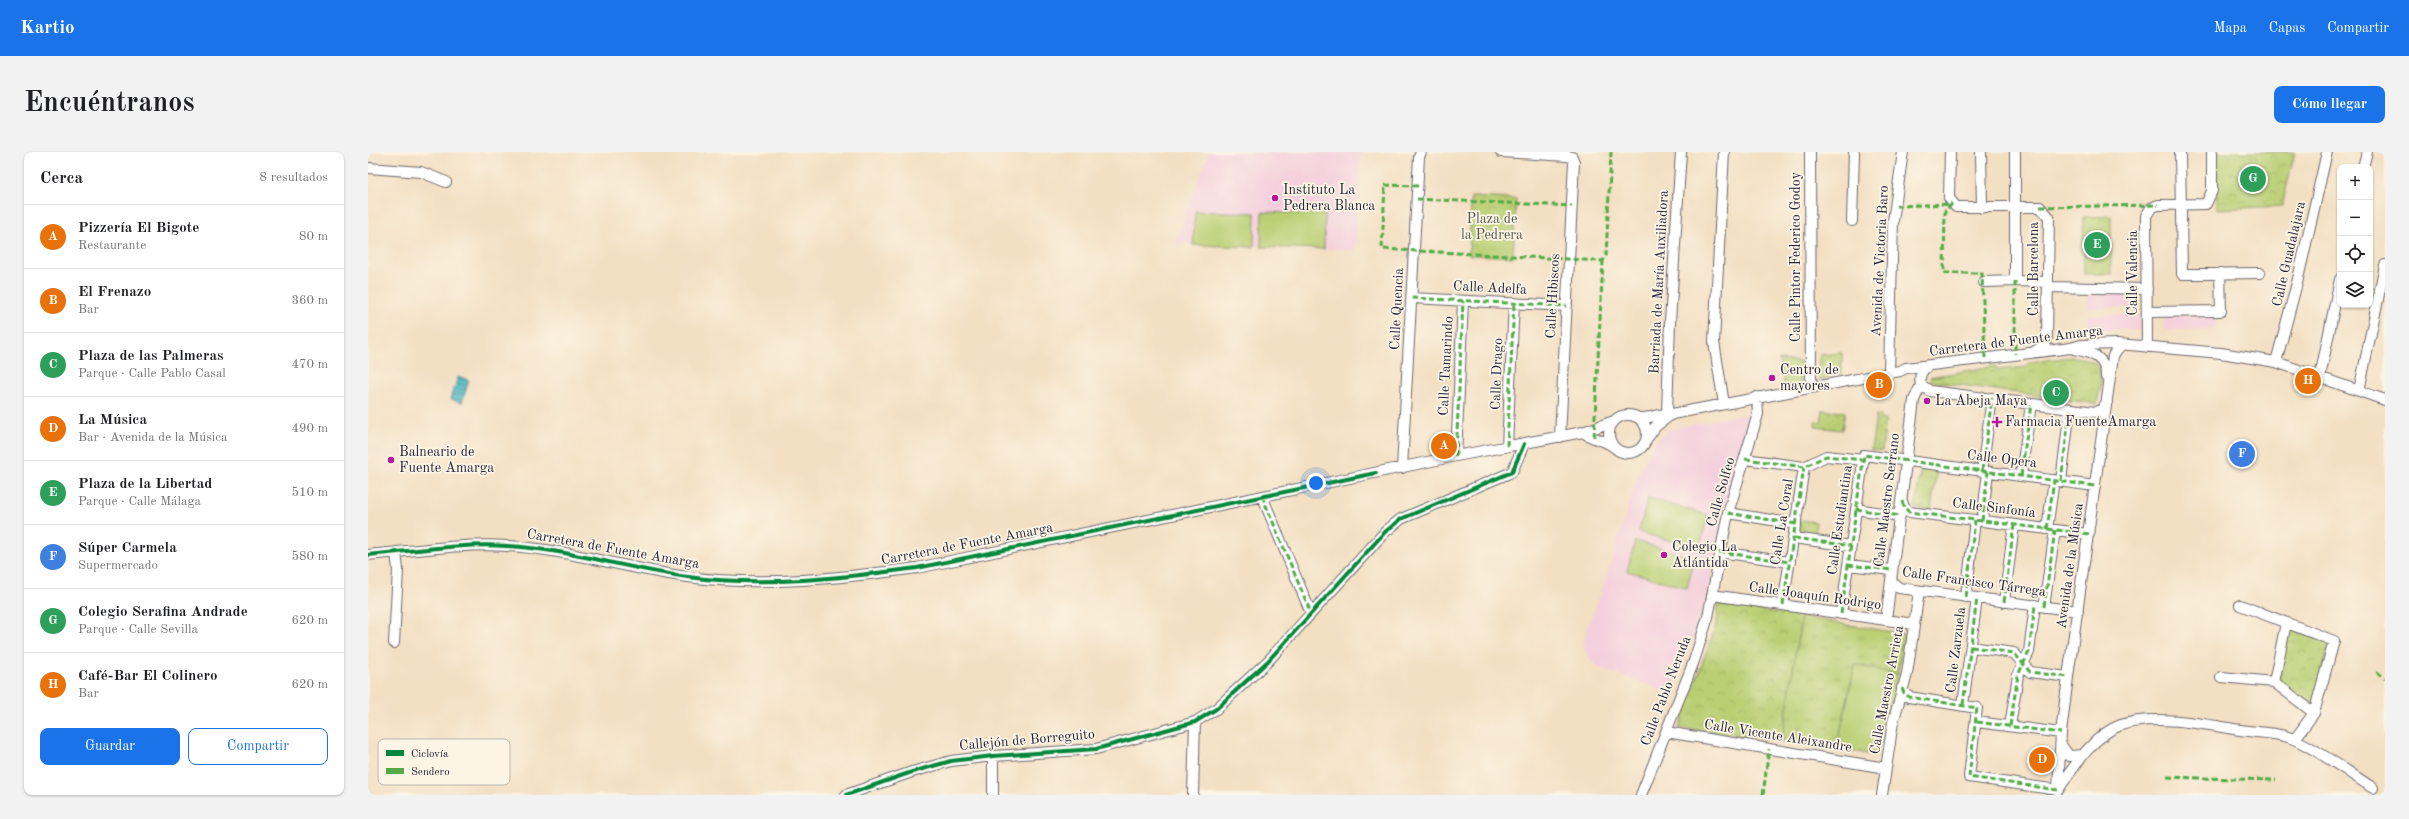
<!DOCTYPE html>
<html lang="es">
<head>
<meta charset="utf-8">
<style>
	:root { --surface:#fff; --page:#f2f2f2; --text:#202124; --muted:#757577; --line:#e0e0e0; --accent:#1a73e8 }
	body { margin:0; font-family:"Old Standard TT",serif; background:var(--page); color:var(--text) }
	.controls { position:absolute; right:12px; top:12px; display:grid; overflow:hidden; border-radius:8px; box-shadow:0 1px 3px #0004 }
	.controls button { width:36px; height:36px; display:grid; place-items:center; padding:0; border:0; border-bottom:1px solid var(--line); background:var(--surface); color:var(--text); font:20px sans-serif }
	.you { position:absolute; left:948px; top:331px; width:14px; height:14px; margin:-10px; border:3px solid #fff; border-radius:50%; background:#1a73e8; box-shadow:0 0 0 6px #1a73e833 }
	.badge { display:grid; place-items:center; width:26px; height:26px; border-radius:50%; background:var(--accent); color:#fff; font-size:13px; font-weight:700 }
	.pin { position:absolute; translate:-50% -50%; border:2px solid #fff; box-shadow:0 1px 4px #0006 }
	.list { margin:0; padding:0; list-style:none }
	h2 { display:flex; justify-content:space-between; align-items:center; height:52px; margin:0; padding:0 16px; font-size:17px }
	h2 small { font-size:13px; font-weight:400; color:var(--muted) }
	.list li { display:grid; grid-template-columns:26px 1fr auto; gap:12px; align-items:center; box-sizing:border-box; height:64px; padding:0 16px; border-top:1px solid var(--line) }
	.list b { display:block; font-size:15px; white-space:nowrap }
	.list p { margin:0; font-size:13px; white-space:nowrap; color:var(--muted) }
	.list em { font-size:13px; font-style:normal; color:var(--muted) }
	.actions { display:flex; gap:8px; padding:12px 16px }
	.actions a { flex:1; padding:9px 0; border:1px solid var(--accent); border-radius:8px; text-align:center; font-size:14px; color:var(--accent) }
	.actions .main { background:var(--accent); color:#fff }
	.icon { flex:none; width:22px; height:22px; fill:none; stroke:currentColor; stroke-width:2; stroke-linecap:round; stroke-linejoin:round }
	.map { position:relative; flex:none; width:2017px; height:643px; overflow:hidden; border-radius:8px }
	header { display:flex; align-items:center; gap:24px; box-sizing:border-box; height:56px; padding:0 20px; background:var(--accent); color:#fff }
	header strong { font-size:19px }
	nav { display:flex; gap:22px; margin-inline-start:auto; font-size:14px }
	.intro { display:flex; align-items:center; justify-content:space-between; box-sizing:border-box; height:96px; padding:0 24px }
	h1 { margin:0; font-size:28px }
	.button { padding:10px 18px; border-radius:8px; background:var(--accent); color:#fff; font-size:14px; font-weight:700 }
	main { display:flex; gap:24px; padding:0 24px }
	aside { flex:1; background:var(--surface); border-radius:8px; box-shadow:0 1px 3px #0004 }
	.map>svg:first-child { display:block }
	.built { fill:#f4cfdd }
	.grass { fill:url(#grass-tufts); stroke:#6e7857 }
	.park { fill:url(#park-crowns); stroke:#6e7857 }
	.garden { fill:url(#garden-dots); stroke:#6e7857 }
	.pitch { fill:#bacf73; stroke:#6e7857 }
	.water { fill:url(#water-rules); stroke:#356c7d }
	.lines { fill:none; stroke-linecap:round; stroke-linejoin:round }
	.minor-casing { stroke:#6b646a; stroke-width:12 }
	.minor { stroke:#fff; stroke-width:10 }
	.quiet { stroke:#53aa46; stroke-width:3; stroke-dasharray:6 3; stroke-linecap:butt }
	.cycleway-casing { stroke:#fcf5e5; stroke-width:6 }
	.cycleway { stroke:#00873e; stroke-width:4 }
	.poi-dot { fill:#b5179e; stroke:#fcf5e5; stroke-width:1.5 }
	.labels { text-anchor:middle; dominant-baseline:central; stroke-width:3.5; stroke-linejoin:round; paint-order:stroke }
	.poi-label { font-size:14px; fill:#22223b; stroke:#fcf5e5; text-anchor:start }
	.park-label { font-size:14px; fill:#50564c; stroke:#fcf5e5 }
	.street-label { font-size:14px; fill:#22223b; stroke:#fcf5e5 }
	.key { fill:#fcf5e5; stroke:#bbb6b2; stroke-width:1 }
	.key-label { font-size:11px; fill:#22223b }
</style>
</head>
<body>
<header>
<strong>Kartio</strong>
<nav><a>Mapa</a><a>Capas</a><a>Compartir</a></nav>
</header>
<div class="intro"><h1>Encuéntranos</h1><a class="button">Cómo llegar</a></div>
<main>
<aside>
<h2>Cerca<small>8 resultados</small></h2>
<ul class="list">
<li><span class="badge" style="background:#e8710a">A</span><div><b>Pizzería El Bigote</b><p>Restaurante</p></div><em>80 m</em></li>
<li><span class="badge" style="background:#e8710a">B</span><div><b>El Frenazo</b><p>Bar</p></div><em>360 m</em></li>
<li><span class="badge" style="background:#2e9e5b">C</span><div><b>Plaza de las Palmeras</b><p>Parque · Calle Pablo Casal</p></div><em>470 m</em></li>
<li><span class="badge" style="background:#e8710a">D</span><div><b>La Música</b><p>Bar · Avenida de la Música</p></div><em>490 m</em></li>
<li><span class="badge" style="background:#2e9e5b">E</span><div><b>Plaza de la Libertad</b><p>Parque · Calle Málaga</p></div><em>510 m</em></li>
<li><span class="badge" style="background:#3f7fe0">F</span><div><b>Súper Carmela</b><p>Supermercado</p></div><em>580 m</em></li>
<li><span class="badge" style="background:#2e9e5b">G</span><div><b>Colegio Serafina Andrade</b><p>Parque · Calle Sevilla</p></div><em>620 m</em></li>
<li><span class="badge" style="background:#e8710a">H</span><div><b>Café-Bar El Colinero</b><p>Bar</p></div><em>620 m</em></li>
</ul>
<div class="actions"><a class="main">Guardar</a><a>Compartir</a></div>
</aside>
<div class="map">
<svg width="2017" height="643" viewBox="0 0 2017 643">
	<defs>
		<pattern id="grass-tufts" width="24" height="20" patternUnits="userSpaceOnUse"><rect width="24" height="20" fill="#bacf73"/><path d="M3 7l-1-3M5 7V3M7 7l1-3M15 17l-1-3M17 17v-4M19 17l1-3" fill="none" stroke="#a0b164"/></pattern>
		<pattern id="park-crowns" width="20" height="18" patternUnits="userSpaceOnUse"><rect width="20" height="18" fill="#bacf73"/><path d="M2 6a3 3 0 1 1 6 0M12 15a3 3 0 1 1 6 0" fill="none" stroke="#a0b164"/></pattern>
		<pattern id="garden-dots" width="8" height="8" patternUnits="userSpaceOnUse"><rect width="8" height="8" fill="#bacf73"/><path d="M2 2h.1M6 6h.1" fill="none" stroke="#a0b164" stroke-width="1.8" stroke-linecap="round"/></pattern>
		<pattern id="water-rules" width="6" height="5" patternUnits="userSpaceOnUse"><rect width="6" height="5" fill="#48b7bf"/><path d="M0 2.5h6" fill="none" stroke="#3c949c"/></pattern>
	</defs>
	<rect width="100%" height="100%" fill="#fcf5e5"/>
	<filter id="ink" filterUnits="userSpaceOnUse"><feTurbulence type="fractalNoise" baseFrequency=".025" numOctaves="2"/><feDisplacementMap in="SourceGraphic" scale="8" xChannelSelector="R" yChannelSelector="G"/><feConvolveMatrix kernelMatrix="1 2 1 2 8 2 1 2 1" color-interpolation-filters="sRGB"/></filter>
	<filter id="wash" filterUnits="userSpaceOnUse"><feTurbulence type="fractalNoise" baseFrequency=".012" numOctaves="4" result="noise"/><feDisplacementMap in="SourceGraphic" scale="16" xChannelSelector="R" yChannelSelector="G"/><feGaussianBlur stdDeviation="0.9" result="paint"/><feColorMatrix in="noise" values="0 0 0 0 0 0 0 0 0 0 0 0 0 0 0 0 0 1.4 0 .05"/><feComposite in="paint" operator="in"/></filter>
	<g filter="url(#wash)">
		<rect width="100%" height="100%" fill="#f3dfc2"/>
		<path class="built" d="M841,0H993L987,98L807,92Z
			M1719,141H1772V155L1720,156Z
			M1720,163H1772V178H1720Z
			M1848,163V177L1797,178L1796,164Z
			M1377,262L1382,267L1349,389L1336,458L1304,542L1232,516L1223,508L1215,495L1220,473L1234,439L1272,318L1289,288L1299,278Z"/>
		<path class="grass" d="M1432,368L1448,370L1446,385L1430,383Z
			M1433,465L1536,482L1530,522L1487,513L1469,595L1414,589Z"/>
		<path class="park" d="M1848,0H1927L1914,54L1849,57Z
			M1103,45L1148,47L1145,105L1101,103Z
			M1743,64V122H1716L1715,65Z
			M1474,201V222L1451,229L1452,203Z
			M1704,205C1741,207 1734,224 1729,252L1563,229L1562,225L1627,214L1630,218L1657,215L1661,210Z
			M1411,208L1433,210V232L1417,236Z
			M1553,315L1569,317L1563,358L1547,356Z
			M1350,452L1433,465L1414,589L1311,576L1349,470Z
			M1920,476L1962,491L1945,554L1911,529Z"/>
		<path class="garden" d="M1455,258L1477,260L1474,278L1447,275L1448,269L1453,270Z
			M1508,263L1513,264L1512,267L1518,268L1514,299L1503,298Z"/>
		<path class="pitch" d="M827,59L887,61L886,95L825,93Z
			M894,60L957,62L956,97L893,95Z
			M1280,346L1340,363L1331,397L1271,380Z
			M1267,389L1327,406L1319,436L1259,419Z
			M1487,513L1530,522L1515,592H1510L1507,604L1469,595Z"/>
		<path class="water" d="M92,225L101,228L94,251L83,247L85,236L87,234L89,226Z"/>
	</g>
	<g filter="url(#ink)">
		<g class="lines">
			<defs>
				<path id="minor" d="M1133,0L1199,4L1204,5L1206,10L1192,285
					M1356,0L1346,190L1356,252
					M1442,0L1443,234
					M1582,0L1581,46L1588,55H1672L1681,65L1679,185L1677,193L1667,199
					M1613,0L1614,56
					M1647,0V129L1680,130
					M1812,0L1814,122L1892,121
					M1995,15L1999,0
					M0,16L53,20L78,30
					M1484,69L1486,0
					M1616,130L1647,129
					M1680,135L1779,137
					M1044,146L1199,154
					M1779,160L1853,159L1852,121
					M1779,195L1778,64L1783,56L1790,53L1838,52L1844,39V0
					M1706,197C1723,200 1739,206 1738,225
					M1908,210L1929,131L1959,0
					M1560,214C1552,219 1551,225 1553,233L1562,239L1727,260L1734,257L1739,250
					M1521,220L1525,69L1535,0
					M1952,225L1972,127
					M1991,239L2017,113
					M1299,261L1302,170L1313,0
					M1241 282a19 19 0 1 1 38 0a19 19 0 1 1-38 0Z
					M1271,266C1282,267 1294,260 1304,262L1532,219L1538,216L1703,196L1713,193L1750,192L1853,201L1908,210L2017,248
					M1215,280C1224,288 1236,287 1246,295
					M1280,285L1288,274L1304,262
					M1139,294L1146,151
					M1088,304L1095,149
					M1377,307L1436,315L1458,304L1495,308
					M1034,316L1051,5L1053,0
					M1614,319L1624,246
					M1653,324L1663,252
					M1693,329L1702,257
					M894,344L943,461
					M1534,349L1536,355L1541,360L1721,382
					M1488,357L1532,364
					M1360,361L1428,372
					M1614,369L1620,320
					M1679,377L1686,328
					M1426,386L1483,394
					M1351,400L1422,410
					M0,403C46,399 93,391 139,394C200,397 259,417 320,425C396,435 474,426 549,416L1088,304L1215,280L1246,269
					M1480,413L1524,418
					M1523,429L1531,436L1710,459
					M1344,443L1546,472
					M1598,445L1607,368
					M1636,450L1646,373
					M1415,453L1436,315
					M1872,453L1966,489L1946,561L1927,587
					M1676,455L1687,378
					M1473,462L1496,303L1727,334
					M1518,468L1546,248L1553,233
					M26,491L30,418L28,400
					M1603,495L1646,501L1662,520L1700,525
					M1853,525L1906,530L1946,561
					M1906,530L1918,471
					M1534,536L1536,541L1541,545L1609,556L1601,625L1690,638C1705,616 1726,582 1753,573C1789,561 1843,574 1880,579C1895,581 1914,581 1928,588C1955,601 1980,620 2005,636
					M1595,553L1609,446
					M1609,570L1693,581
					M1642,574L1650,523L1661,500L1667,453
					M1298,580L1518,616
					M1693,593L1701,604L1715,603
					M1690,637L1693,581L1700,525L1745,204L1749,197L1755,193
					M478,643L544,620L583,609L625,604L728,597L827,570L848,557L900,509L1017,380L1033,367L1144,320L1156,292
					M625,643V604
					M825,643L827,570
					M1273,643L1326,509L1340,465L1360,361L1390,262L1389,245
					M1514,643L1525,570L1539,522L1551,439"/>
			</defs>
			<use href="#minor" class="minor-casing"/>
			<use href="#minor" class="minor"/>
			<path class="quiet" d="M1050,34L1017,33L1014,97L1235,109L1238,104L1243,0
				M1049,47L1204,54
				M1584,52L1577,59L1576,121H1614L1617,206
				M1528,54L1584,52
				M1672,55L1790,53
				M1647,129V202
				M1044,146L1199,154
				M1226,285L1235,109
				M1139,294L1146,151
				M1088,304L1095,149
				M1377,307L1436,315L1458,304L1495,308
				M1614,319L1624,246
				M1653,324L1663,252
				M1693,329L1702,257
				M894,344L943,461
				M1534,349L1536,355L1541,360L1721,382
				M1488,357L1532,364
				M1360,361L1428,372
				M1614,369L1620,320
				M1679,377L1686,328
				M1426,386L1483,394
				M1351,400L1422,410
				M1480,413L1524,418
				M1598,445L1607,368
				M1636,450L1646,373
				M1415,453L1436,315
				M1676,455L1687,378
				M1473,462L1496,303L1727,334
				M1603,495L1646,501L1662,520L1700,525
				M2009,520L2017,526
				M1534,536L1536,541L1541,545L1609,556L1601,625L1690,638
				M1595,553L1609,446
				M1609,570L1693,581
				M1642,574L1650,523L1661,500L1667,453
				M1799,625L1908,628
				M1395,643L1401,597"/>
			<defs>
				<path id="cycleway" d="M0,403C46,399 93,391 139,394C200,397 259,417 320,425C396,435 474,426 549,416L1008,321
					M478,643L544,620L583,609L625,604L728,597L827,570L848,557L900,509L1017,380L1033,367L1144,320L1156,292"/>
			</defs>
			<use href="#cycleway" class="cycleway-casing"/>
			<use href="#cycleway" class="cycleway"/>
		</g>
	</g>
	<g class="poi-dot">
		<circle cx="907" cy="46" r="4"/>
		<circle cx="1404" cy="226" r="4"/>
		<circle cx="1559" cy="249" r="4"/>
		<path d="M1627 264h4v4h4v4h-4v4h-4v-4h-4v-4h4z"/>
		<circle cx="23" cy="308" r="4"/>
		<circle cx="1296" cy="403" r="4"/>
	</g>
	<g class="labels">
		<g class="poi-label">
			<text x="915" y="38">Instituto La<tspan x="915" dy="16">Pedrera Blanca</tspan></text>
			<text x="1412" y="218">Centro de<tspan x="1412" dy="16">mayores</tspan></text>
			<text x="1567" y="249">La Abeja Maya</text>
			<text x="1637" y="270">Farmacia FuenteAmarga</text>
			<text x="31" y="300">Balneario de<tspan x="31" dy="16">Fuente Amarga</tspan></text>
			<text x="1304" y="395">Colegio La<tspan x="1304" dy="16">Atlántida</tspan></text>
		</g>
		<g class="park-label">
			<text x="1124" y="67">Plaza de<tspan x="1124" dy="16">la Pedrera</tspan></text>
		</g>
		<g class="street-label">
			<text transform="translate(1921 102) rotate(-77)">Calle Guadalajara</text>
			<text transform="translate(1428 105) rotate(-90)">Calle Pintor Federico Godoy</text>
			<text transform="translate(1512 109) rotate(-87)">Avenida de Victoria Baro</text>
			<text transform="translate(1666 117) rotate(-90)">Calle Barcelona</text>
			<text transform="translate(1765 121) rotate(-90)">Calle Valencia</text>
			<text transform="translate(1291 130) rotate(-87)">Barriada de María Auxiliadora</text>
			<text transform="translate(1122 136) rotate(3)">Calle Adelfa</text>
			<text transform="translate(1185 144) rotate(-87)">Calle Hibiscos</text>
			<text transform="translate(1029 157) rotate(-87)">Calle Quencia</text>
			<text transform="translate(1648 189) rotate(-7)">Carretera de Fuente Amarga</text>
			<text transform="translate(1078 214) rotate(-87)">Calle Tamarindo</text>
			<text transform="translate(1129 222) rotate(-88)">Calle Drago</text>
			<text transform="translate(1634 307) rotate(7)">Calle Opera</text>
			<text transform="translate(1353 340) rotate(-74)">Calle Solfeo</text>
			<text transform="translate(1519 348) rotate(-83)">Calle Maestro Serrano</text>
			<text transform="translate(1626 356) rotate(7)">Calle Sinfonía</text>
			<text transform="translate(1472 368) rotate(-82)">Calle Estudiantina</text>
			<text transform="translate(1414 370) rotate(-81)">Calle La Coral</text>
			<text transform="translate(599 392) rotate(-11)">Carretera de Fuente Amarga</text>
			<text transform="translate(245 397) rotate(10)">Carretera de Fuente Amarga</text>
			<text transform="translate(1702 414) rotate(-82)">Avenida de la Música</text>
			<text transform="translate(1606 430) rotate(8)">Calle Francisco Tárrega</text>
			<text transform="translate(1447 444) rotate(8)">Calle Joaquín Rodrigo</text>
			<text transform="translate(1588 498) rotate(-83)">Calle Zarzuela</text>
			<text transform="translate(1519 538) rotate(-79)">Calle Maestro Arrieta</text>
			<text transform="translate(1298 539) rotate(-69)">Calle Pablo Neruda</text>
			<text transform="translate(1410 584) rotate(9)">Calle Vicente Aleixandre</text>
			<text transform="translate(659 588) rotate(-5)">Callejón de Borreguito</text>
		</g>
	</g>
	<rect x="10" y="587" width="132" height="46" rx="6" class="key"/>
	<rect x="18" y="598" width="18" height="6" fill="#00873e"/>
	<rect x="18" y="616" width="18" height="6" fill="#53aa46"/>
	<g class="key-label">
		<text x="43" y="605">Ciclovía</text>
		<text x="43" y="623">Sendero</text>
	</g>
</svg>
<div class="controls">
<button>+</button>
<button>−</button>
<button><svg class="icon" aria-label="locate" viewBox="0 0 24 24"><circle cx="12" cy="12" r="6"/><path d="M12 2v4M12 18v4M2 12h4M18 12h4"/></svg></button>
<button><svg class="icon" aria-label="layers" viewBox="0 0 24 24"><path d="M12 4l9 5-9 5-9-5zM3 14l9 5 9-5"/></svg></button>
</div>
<div class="you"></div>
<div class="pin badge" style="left:1076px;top:294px;background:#e8710a">A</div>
<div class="pin badge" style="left:1511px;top:233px;background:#e8710a">B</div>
<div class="pin badge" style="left:1688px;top:241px;background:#2e9e5b">C</div>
<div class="pin badge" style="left:1674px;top:608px;background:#e8710a">D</div>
<div class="pin badge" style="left:1729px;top:93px;background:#2e9e5b">E</div>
<div class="pin badge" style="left:1874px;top:302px;background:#3f7fe0">F</div>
<div class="pin badge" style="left:1885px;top:27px;background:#2e9e5b">G</div>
<div class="pin badge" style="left:1940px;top:229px;background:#e8710a">H</div>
</div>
</main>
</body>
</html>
